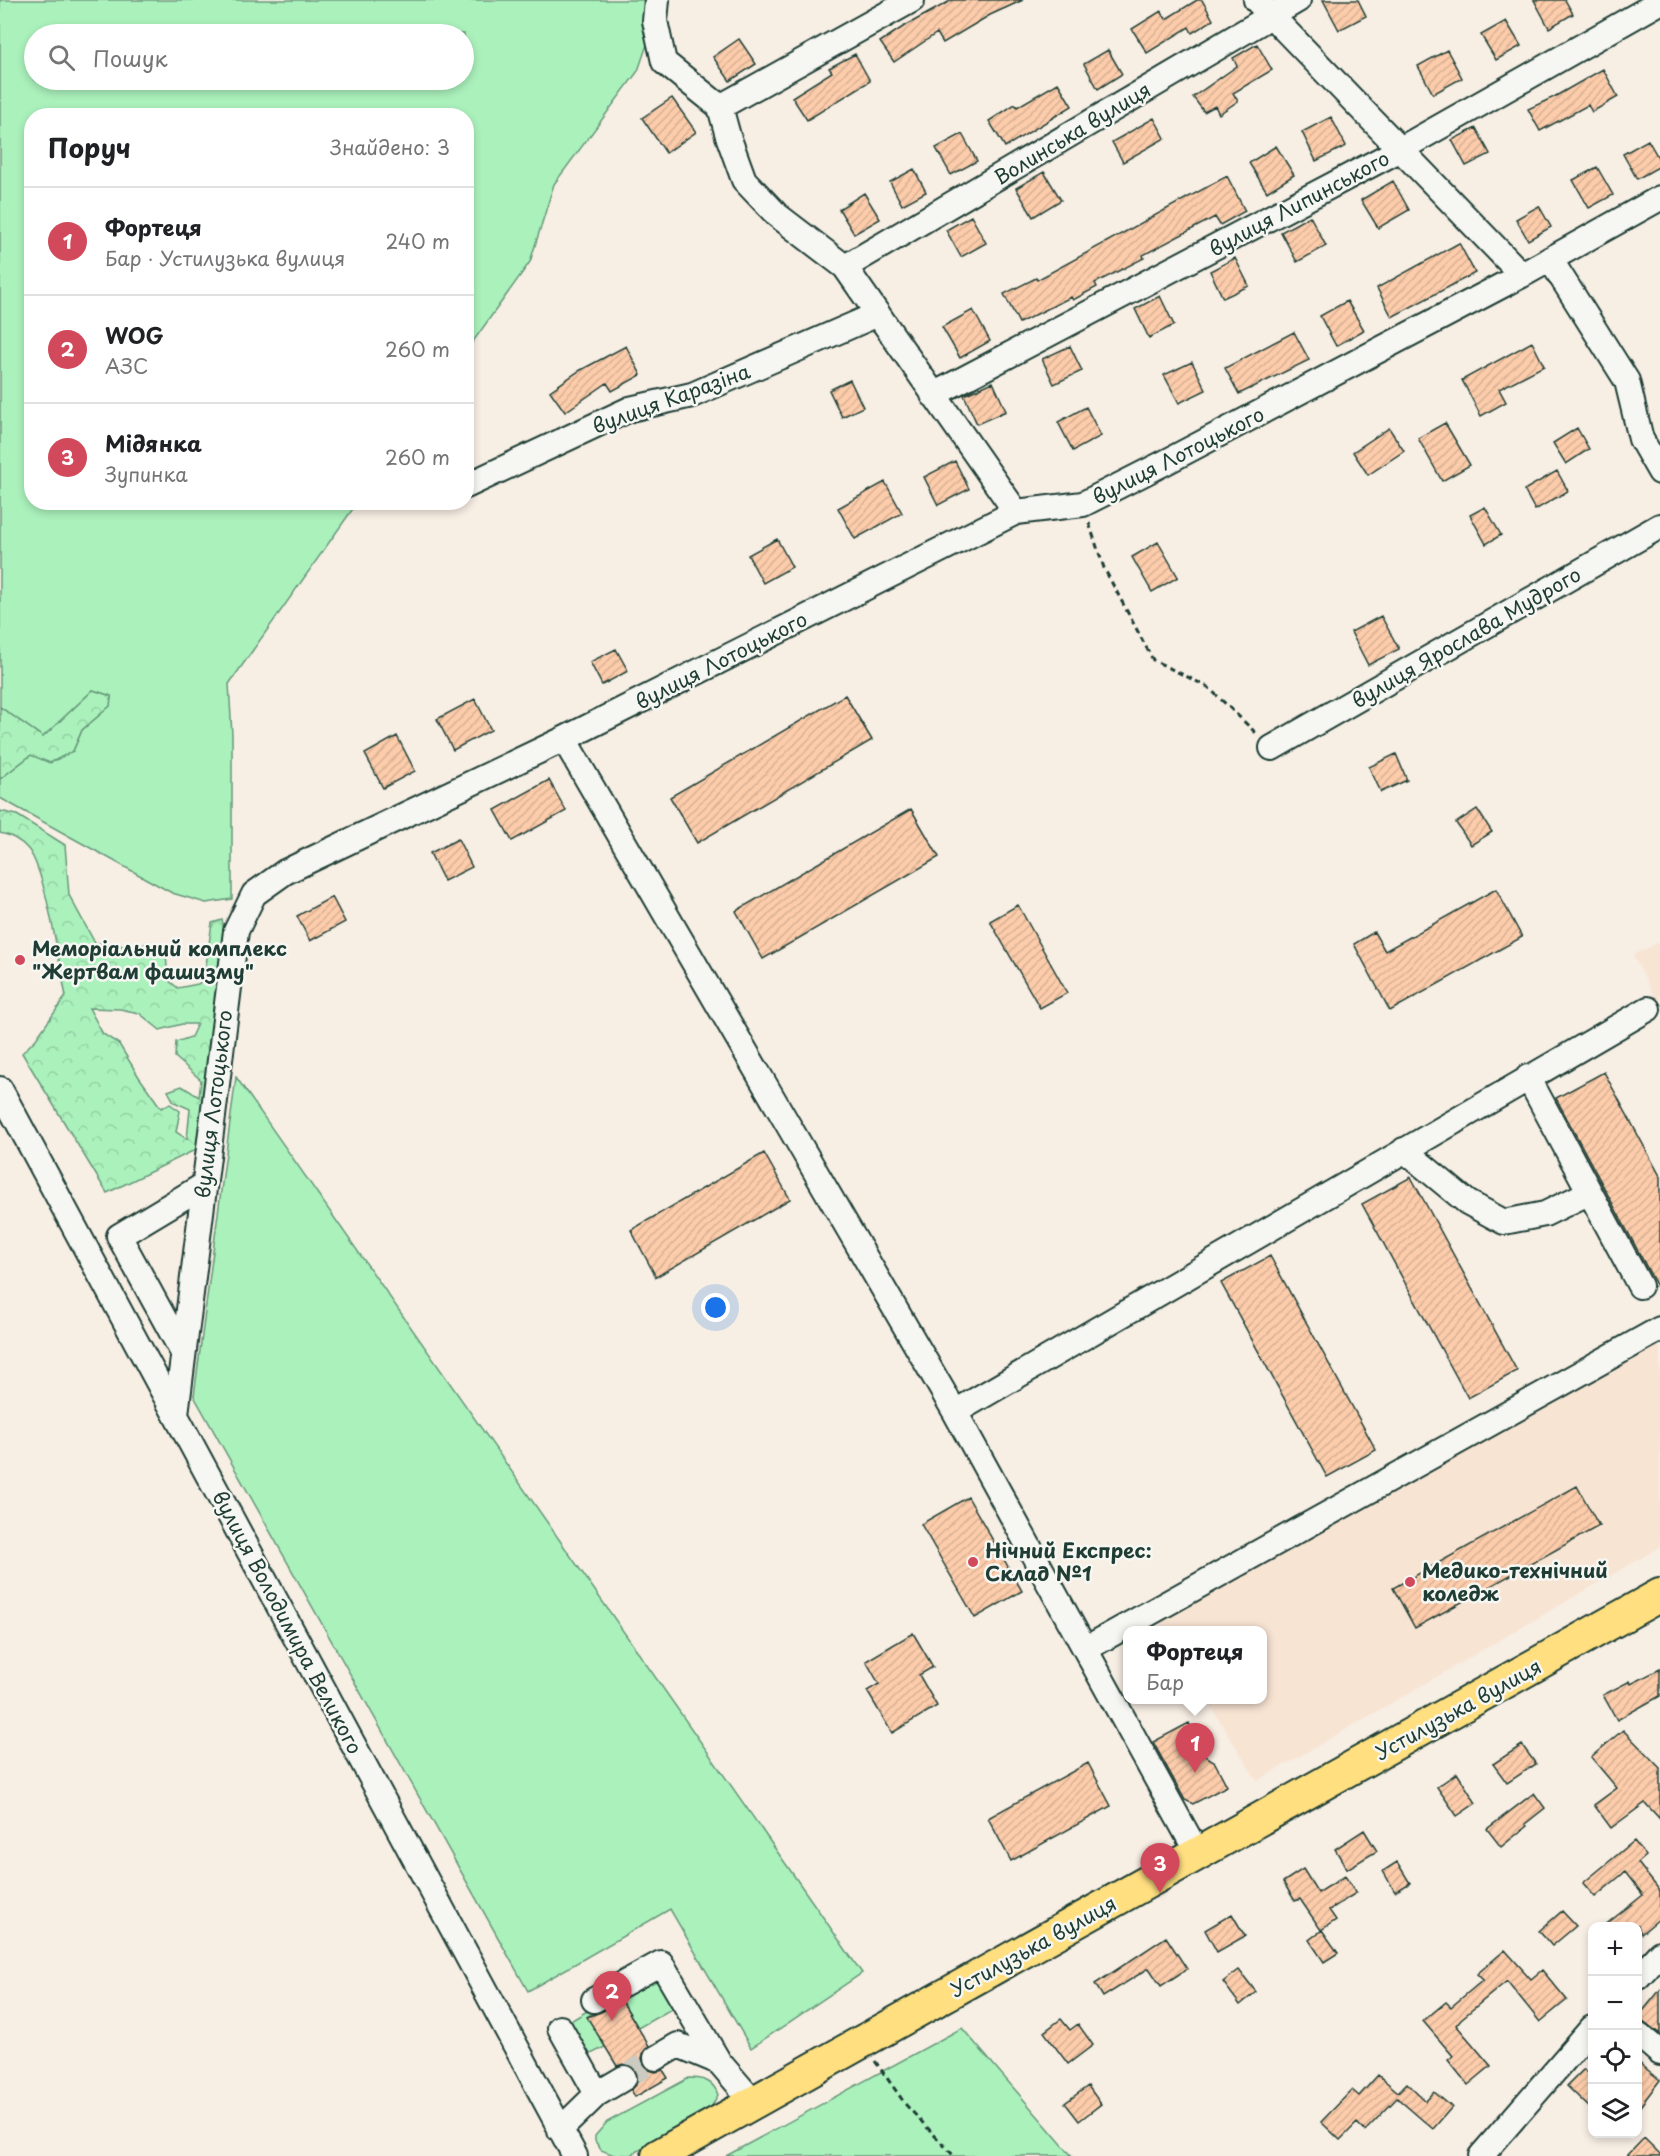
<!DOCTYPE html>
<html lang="uk">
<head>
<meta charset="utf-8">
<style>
	:root { --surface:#fff; --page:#f6f6f6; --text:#202124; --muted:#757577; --line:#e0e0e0; --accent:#d1495b }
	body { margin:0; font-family:"Playpen Sans",sans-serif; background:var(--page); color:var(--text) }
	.controls { position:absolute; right:18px; bottom:18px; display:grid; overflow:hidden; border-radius:12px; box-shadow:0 3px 9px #0003 }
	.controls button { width:54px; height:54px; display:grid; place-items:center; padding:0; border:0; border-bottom:2px solid var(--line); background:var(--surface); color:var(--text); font:30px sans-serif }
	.you { position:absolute; left:716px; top:1308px; width:21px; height:21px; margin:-15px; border:4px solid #fff; border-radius:50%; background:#1a73e8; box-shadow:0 0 0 9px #1a73e833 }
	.badge { display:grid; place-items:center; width:39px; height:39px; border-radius:50%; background:var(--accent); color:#fff; font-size:20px; font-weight:700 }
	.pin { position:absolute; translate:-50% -50px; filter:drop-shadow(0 2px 3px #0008) }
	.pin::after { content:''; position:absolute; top:32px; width:21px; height:18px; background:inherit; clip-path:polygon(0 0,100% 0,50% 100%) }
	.popup { position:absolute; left:1123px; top:1626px; width:144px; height:78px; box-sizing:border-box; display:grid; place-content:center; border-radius:12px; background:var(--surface); filter:drop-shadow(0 2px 4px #0005); font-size:20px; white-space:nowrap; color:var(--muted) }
	.popup b { font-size:22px; color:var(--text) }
	.popup::after { content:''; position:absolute; left:50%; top:100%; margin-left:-12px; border:12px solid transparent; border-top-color:var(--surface) }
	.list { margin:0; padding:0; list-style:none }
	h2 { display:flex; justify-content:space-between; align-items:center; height:78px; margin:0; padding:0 24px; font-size:26px }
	h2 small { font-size:20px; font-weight:400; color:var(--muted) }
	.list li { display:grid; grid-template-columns:39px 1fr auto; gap:18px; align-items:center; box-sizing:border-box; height:108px; padding:0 24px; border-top:2px solid var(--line) }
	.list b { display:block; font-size:22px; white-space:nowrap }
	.list p { margin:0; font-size:20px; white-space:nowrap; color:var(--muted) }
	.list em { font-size:20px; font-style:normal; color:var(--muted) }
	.icon { flex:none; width:33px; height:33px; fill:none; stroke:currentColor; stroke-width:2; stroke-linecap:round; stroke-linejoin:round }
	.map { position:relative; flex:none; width:1660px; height:2156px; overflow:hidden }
	.search { position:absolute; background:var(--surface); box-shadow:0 3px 9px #0003; left:24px; top:24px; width:450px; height:66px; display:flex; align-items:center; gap:15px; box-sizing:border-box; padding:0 21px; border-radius:33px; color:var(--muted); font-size:22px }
	.panel { position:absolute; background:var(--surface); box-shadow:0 3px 9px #0003; left:24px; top:108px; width:450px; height:402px; border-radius:24px }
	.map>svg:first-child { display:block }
	.built { fill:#f8e4d3 }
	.green { fill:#abf1bc; stroke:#659778; stroke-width:1.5; fill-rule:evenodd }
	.forest { fill:url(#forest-crowns); stroke:#659778; stroke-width:1.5; fill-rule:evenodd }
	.building { fill:url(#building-hatch); stroke:#1f3d34; stroke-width:1.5 }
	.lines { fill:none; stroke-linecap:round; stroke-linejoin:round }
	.minor-tunnel { stroke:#cccbc1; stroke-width:24; stroke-dasharray:24 12; stroke-linecap:butt }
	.minor-casing { stroke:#1f3d34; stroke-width:28 }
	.major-casing { stroke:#1f3d34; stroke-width:36 }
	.path { stroke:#1f3d34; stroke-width:3; stroke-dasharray:6 4.5; stroke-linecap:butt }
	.minor { stroke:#f6f6f2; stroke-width:24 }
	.major { stroke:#ffdf80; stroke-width:32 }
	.poi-dot { fill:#d1495b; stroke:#f6f6f2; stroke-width:2 }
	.labels { text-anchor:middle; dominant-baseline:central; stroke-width:5; stroke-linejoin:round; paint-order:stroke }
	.street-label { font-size:20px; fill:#1f3d34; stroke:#f6f6f2 }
	.poi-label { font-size:20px; font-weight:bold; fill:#1f3d34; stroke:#f6f6f2; text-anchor:start }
</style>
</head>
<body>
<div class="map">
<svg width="1660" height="2156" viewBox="0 0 1660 2156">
	<defs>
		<pattern id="forest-crowns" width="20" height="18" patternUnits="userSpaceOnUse" patternTransform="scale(1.5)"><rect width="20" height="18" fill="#abf1bc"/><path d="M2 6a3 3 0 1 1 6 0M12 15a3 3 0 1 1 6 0" fill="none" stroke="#93d0a2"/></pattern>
		<pattern id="building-hatch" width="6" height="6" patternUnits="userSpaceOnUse" patternTransform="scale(1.5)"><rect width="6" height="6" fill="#fcccab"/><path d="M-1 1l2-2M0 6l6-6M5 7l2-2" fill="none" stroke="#d8b094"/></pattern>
	</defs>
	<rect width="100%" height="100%" fill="#f7eee4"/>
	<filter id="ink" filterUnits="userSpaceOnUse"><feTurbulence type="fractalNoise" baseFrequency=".0167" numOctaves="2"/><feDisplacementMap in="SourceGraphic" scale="12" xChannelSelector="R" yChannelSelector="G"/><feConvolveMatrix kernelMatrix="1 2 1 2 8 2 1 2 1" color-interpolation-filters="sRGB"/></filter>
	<g filter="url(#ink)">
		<path class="built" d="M1660,942V1007L1633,955Z
			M1657,1342L1660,1348V1547L1257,1781L1207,1700H1262V1630H1165L1157,1618Z"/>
		<path class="green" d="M0,0H657L655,21L638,71L554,184L530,262L467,350L466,116H32V502L357,503L229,684L232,735V899L206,903L172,893L0,798V779L31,755L73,751L82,730L110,706L111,696L93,690L43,737L0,707ZM34,34H464V80H34Z
			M236,1077L862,1973L751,2048L670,1909L528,1991L194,1396Z
			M651,1977L664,1982L675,2007L638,2028L620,1997L588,2016L605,2047L585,2057L564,2025L597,2005Z
			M962,2028L1072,2156H726Z
			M689,2078C703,2078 714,2081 718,2095L709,2111L631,2155H614L601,2150L595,2141V2136L607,2122Z"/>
		<path class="forest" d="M93,690L111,696L110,706L82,730L73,751L50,763L31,755L0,779V707L43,737Z
			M0,811L17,815L65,845L69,895L95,943L120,945L134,951L148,942L166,954L168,980L178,988L198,984L204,979L212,923L222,920L227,939L197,1149L107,1193L22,1053L36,1039L66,996C59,964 46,871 28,849C21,841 10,835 0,833ZM89,1008L120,1009L139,1013L160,1030L182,1024H197L191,1037L176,1042L175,1057L201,1080L199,1097L182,1086L168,1091L174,1102L190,1109L187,1139L176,1132L180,1111L170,1104L161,1108L139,1077L119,1044L103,1034Z"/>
		<path class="building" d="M952,0H1023L990,15L943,43L937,33L894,62L880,42L903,27Z
			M1197,0H1202L1213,20L1192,33L1189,27L1147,53L1132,29L1161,11L1166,19Z
			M1323,0H1358L1366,16L1339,30Z
			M1534,0H1565L1573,14L1549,28Z
			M1506,21L1521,46L1496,60L1481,35Z
			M739,39L756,64L730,81L713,57Z
			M1257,44L1272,70L1233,93L1238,101L1219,114L1215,106L1204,112L1193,97L1237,66L1233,58Z
			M1108,50L1122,74L1098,89L1084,64Z
			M1447,50L1462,78L1433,94L1418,66Z
			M855,54L870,81L807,120L792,97L832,72L829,68Z
			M1603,69L1618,97L1592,112L1588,105L1540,131L1528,109L1554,97Z
			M1058,83L1072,106L1005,147L989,121L1015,104L1017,107Z
			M672,98L696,132L666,153L642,118Z
			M1331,117L1346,146L1316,161L1302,132Z
			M1154,118L1165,138L1123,162L1112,142Z
			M1476,128L1490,154L1466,166L1452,140Z
			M962,134L977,161L951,175L936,148Z
			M1648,140L1660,161V166L1637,179L1623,154Z
			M1276,146L1294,175L1267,192L1249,163Z
			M1597,167L1613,195L1589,208L1573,180Z
			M914,169L926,192L902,205L890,182Z
			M1044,172L1061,200L1033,217L1016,188Z
			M1227,176L1245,211L1220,225L1215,217L1143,255L1144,258L1095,283L1097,287L1073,300L1071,297L1019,323L1004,294L1036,278L1037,280Z
			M1393,181L1409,210L1378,228L1361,200Z
			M864,193L880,219L854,234L839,209Z
			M1539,206L1551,227L1528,240L1516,219Z
			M971,216L986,243L961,257L946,230Z
			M1310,216L1326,246L1297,262L1281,232Z
			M1459,243L1475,273L1392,317L1377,288Z
			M1235,258L1249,286L1223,298L1210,271Z
			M1160,296L1174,325L1149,338L1135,309Z
			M1347,301L1364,330L1336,346L1320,316Z
			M973,310L990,341L960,358L942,327Z
			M1294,332L1309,360L1239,394L1225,368Z
			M1532,342L1544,366L1499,389L1506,402L1481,416L1462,380Z
			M626,346L641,375L612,391L607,383L565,412L550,391L579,371Z
			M1070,346L1082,371L1054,384L1042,359Z
			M1192,362L1206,390L1179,403L1164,375Z
			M850,380L863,407L842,417L829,390Z
			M993,382L1006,411L977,424L964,395Z
			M1086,407L1101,436L1073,451L1058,422Z
			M1445,423L1470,465L1442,481L1418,438Z
			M1389,428L1404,451L1368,475L1353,452Z
			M1577,428L1589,449L1566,464L1553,443Z
			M955,461L969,489L938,505L924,477Z
			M1557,471L1568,491L1535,510L1524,490Z
			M885,482L902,513L855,539L838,508Z
			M1485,507L1501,535L1486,544L1470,515Z
			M777,539L792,567L763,583L748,555Z
			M1158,542L1178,577L1152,592L1132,557Z
			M1381,616L1399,649L1368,665L1351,632Z
			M616,649L628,671L602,685L590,662Z
			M845,695L872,740L697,843L670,797Z
			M475,699L491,730L453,750L437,719Z
			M397,736L415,771L383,788L365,754Z
			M1396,754L1407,780L1381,792L1369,767Z
			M549,780L566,811L512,841L495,810Z
			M911,809L939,857L763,959L736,911Z
			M1477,809L1492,832L1471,845L1456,823Z
			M458,839L472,867L444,881L430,853Z
			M1496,889L1522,937L1390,1011L1354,944L1374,932L1385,951Z
			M332,897L345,922L310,941L297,916Z
			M1018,905L1067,993L1040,1008L990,921Z
			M1604,1072L1660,1176V1292L1556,1098Z
			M764,1153L790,1199L656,1277L631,1230Z
			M1411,1177L1517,1371L1468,1398L1362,1204Z
			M1270,1256L1376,1450L1327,1477L1221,1283Z
			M1577,1486L1599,1526L1415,1628L1393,1588Z
			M968,1497L1022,1591L975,1618L921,1524Z
			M913,1633L933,1667L919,1675L937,1706L892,1733L867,1691L879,1684L866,1661Z
			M1660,1669V1696L1617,1720L1603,1695L1630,1681L1631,1684Z
			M1189,1723L1206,1757L1214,1761L1227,1786L1193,1804L1185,1800L1153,1742Z
			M1623,1730L1660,1768V1819L1645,1803L1611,1828L1594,1805L1617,1788L1591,1757Z
			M1522,1745L1536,1764L1507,1783L1493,1764Z
			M1088,1763L1111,1806L1011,1861L988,1818Z
			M1457,1773L1476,1803L1457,1816L1437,1787Z
			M1534,1793L1545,1808L1525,1824L1527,1826L1501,1847L1487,1829Z
			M1364,1830L1377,1851L1347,1869L1335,1849Z
			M1634,1841L1646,1856L1638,1863L1660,1891V1918L1641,1934L1638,1926H1604L1643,1895L1625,1872L1595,1897L1583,1883Z
			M1397,1862L1410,1883L1395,1892L1383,1871Z
			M1303,1869L1318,1893L1345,1876L1356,1893L1329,1910L1336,1920L1321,1930L1300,1899L1295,1901L1283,1882Z
			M1562,1911L1576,1926L1552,1946L1539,1931Z
			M1232,1914L1245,1936L1217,1952L1205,1930Z
			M1322,1930L1338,1953L1324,1962L1309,1940Z
			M1166,1937L1187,1969L1161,1986L1149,1968L1103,1997L1095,1984Z
			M1505,1950L1531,1979L1542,1970L1567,2000L1540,2022L1507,1981L1461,2019L1456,2025L1491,2066L1468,2085L1448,2060L1453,2056L1423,2021L1446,2002L1451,2007L1483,1980L1477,1974Z
			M1239,1970L1256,1992L1240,2005L1223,1982Z
			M1660,1990V2034L1638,2017Z
			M622,2001L649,2046L644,2051L642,2058L644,2066L649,2070L656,2072L663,2070L668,2078L635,2097L631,2090L636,2085L638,2078L636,2070L631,2066L624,2064L617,2066L587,2017L601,2012Z
			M1061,2019L1070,2030L1078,2024L1093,2045L1068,2064L1044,2032Z
			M1638,2062L1660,2080L1638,2109Z
			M1584,2069L1593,2078V2111L1567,2086Z
			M1378,2075L1398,2092L1407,2083L1426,2101L1434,2092L1452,2107L1433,2129L1397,2098L1365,2131L1357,2123L1340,2140L1321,2122L1352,2090L1359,2096Z
			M1088,2086L1101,2104L1079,2121L1065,2103Z
			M1644,2138L1660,2154V2156H1627Z"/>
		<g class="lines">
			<path class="minor-tunnel" d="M624,2078L656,2058"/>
			<defs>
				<path id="minor" d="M657,0L655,21L664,62L720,107L728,136L744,180L777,215L845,267L1016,512
					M1256,0L1522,275
					M720,107L912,0
					M1550,259L1627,381L1641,439L1660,472
					M845,267L1298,0
					M933,395L1399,150L1660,2
					M466,486L630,409L692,395L878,314
					M564,739L955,1412L1085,1649
					M1272,748L1660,526
					M1528,1077L1640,1286
					M0,1089L575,2156
					M1404,1150L1467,1202L1504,1222L1545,1214L1588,1193
					M183,1353L119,1236L204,1185
					M955,1412L1648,1009
					M176,1414L236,931L254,894L285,872L564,739L1016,512L1083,504L1164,463L1522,275L1660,198
					M1198,1854L1085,1649L1660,1329
					M1638,1977L1660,1953
					M594,2000L661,1963L719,2062
					M560,2028L597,2094
					M1638,2034L1660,2053
					M656,2058L678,2045L719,2062L754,2103
					M560,2130L597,2094L624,2078
					M1481,2156L1592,2028"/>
				<path id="major" d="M658,2156L1660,1595"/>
			</defs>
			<use href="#minor" class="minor-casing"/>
			<use href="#major" class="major-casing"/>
			<path class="path" d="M1089,523L1104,568L1153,660L1208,687L1257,734
				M875,2061L906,2105L954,2156"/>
			<use href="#minor" class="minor"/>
			<use href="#major" class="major"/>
		</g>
	</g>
	<g class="poi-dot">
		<circle cx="20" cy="960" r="6"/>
		<circle cx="973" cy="1562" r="6"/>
		<circle cx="1410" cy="1582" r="6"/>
	</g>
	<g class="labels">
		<g class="street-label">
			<text transform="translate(1072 133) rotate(-31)">Волинська вулиця</text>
			<text transform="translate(1299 203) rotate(-28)">вулиця Липинського</text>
			<text transform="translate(671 398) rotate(-20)">вулиця Каразіна</text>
			<text transform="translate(1178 455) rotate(-27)">вулиця Лотоцького</text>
			<text transform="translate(1466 637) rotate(-30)">вулиця Ярослава Мудрого</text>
			<text transform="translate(721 660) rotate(-27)">вулиця Лотоцького</text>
			<text transform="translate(213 1104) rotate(-83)">вулиця Лотоцького</text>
			<text transform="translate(288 1622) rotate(62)">вулиця Володимира Великого</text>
			<text transform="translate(1458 1709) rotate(-29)">Устилузька вулиця</text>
			<text transform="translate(1033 1946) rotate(-29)">Устилузька вулиця</text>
		</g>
		<g class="poi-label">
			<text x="32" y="948">Меморіальний комплекс<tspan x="32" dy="23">"Жертвам фашизму"</tspan></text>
			<text x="985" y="1550">Нічний Експрес:<tspan x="985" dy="23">Склад №1</tspan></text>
			<text x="1422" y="1570">Медико-технічний<tspan x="1422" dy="23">коледж</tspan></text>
		</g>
	</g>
</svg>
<div class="controls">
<button>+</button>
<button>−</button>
<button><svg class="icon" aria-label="locate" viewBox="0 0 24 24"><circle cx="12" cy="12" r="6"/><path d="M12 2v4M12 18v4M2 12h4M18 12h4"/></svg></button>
<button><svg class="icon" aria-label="layers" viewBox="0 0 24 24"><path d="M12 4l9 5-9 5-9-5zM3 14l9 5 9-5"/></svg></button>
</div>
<div class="you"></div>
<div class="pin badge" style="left:1195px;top:1773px">1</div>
<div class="popup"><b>Фортеця</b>Бар</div>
<div class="pin badge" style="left:612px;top:2021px">2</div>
<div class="pin badge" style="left:1160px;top:1893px">3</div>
<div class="search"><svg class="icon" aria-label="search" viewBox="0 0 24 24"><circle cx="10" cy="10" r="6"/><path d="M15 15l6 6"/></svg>Пошук</div>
<section class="panel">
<h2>Поруч<small>Знайдено: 3</small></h2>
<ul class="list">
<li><span class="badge">1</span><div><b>Фортеця</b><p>Бар · Устилузька вулиця</p></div><em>240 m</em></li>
<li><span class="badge">2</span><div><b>WOG</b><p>АЗС</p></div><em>260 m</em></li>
<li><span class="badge">3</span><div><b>Мідянка</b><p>Зупинка</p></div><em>260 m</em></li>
</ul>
</section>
</div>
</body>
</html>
